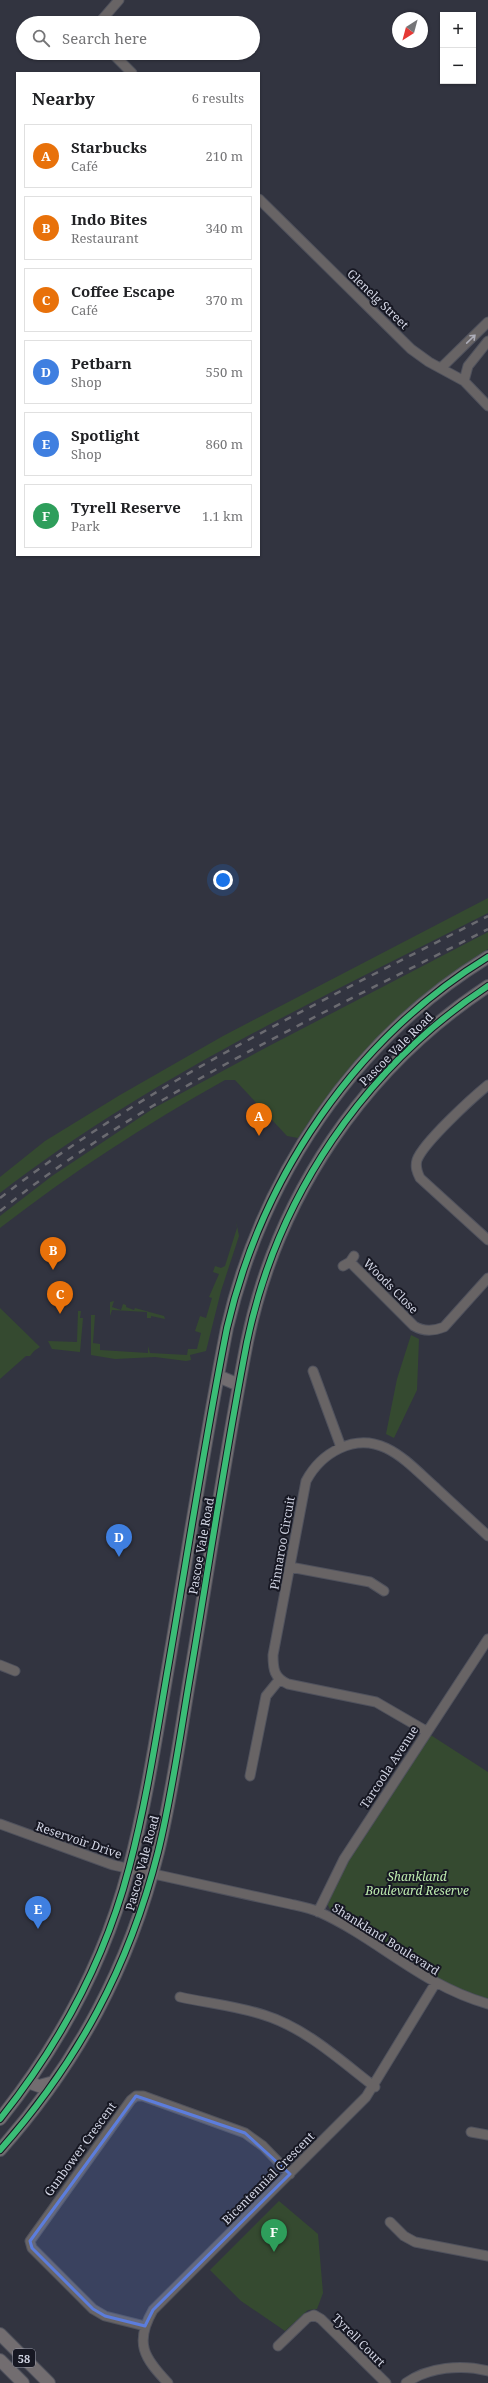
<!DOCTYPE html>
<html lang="en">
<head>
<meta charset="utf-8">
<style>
	:root { --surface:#fff; --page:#f2f2f2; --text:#202124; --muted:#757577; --line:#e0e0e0; --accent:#575961 }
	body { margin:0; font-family:"Noto Serif",serif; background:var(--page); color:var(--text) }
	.controls { position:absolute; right:12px; top:12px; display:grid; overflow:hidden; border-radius:0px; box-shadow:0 1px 3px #0004 }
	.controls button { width:36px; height:36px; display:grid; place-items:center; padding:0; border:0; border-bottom:1px solid var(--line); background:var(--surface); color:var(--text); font:20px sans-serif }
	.compass { position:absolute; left:392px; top:12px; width:36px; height:36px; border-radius:50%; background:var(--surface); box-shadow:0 1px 3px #0004; rotate:216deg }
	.you { position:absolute; left:223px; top:880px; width:14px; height:14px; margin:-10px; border:3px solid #fff; border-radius:50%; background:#1a73e8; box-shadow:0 0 0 6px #1a73e833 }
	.badge { display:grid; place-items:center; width:26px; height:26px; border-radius:50%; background:var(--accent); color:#fff; font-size:13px; font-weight:700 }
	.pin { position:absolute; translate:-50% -33px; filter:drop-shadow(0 1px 2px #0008) }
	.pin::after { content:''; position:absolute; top:21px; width:14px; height:12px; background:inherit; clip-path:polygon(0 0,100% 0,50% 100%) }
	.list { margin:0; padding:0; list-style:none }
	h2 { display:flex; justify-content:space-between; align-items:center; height:52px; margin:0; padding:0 16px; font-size:17px }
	h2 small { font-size:13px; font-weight:400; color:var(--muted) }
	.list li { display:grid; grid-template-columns:26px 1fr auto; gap:12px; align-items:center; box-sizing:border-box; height:64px; margin:0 8px 8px; padding:0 8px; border:1px solid var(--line); border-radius:0px }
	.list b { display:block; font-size:15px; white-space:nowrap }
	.list p { margin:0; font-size:13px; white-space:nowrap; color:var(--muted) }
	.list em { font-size:13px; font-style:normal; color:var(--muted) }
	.icon { flex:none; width:22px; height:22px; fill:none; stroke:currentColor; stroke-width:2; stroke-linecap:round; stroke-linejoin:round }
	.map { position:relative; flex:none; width:488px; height:2383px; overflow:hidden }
	.search { position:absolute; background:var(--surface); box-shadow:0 1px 3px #0004; left:16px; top:16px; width:244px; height:44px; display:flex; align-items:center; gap:10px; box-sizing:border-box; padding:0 14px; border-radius:22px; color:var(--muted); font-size:15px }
	.panel { position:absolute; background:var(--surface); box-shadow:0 1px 3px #0004; left:16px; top:72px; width:244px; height:484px; border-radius:0px }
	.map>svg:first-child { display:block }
	.green { fill:#354a30 }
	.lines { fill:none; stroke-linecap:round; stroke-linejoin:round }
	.minor-casing { stroke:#50525d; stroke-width:11 }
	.major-casing { stroke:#50525d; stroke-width:14 }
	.minor { stroke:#686465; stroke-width:9 }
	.major { stroke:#726d70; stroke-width:12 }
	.rail { stroke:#6a6a70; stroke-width:2.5; stroke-dasharray:7 7; stroke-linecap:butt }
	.cycleway-casing { stroke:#171823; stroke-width:8 }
	.cycleway { stroke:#3abd76; stroke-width:6 }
	.oneway { stroke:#adadb8 }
	.marked { fill:#5c7ddc; fill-opacity:0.2; stroke:#5c7ddc; stroke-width:3; stroke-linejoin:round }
	.labels { text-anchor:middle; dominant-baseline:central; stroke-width:4; stroke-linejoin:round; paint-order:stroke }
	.shield { fill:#171823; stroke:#9a9caa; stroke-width:1 }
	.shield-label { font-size:11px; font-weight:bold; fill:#d2d5e4 }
	.street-label { font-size:12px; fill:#d2d5e4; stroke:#171823 }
	.park-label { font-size:12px; font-style:italic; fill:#beecaf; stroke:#171823 }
</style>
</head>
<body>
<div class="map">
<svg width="488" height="2383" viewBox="0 0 488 2383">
	<rect width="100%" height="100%" fill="#323440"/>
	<path class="green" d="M488,898V913C321,998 149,1078 0,1193V1177L45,1141L120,1095L223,1036Z
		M488,932V949C410,998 348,1061 298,1138L287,1136L235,1080H225C146,1124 71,1173 0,1228V1216L52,1176L154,1108L269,1046Z
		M236,1221L239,1236L221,1291L206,1351L190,1355L191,1360L186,1361L155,1357L115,1359L91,1355V1315H95L93,1343L100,1344V1350L148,1353V1346L150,1353L187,1355L188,1349H197L201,1333L195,1331L200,1316L206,1318L212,1298L209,1297L219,1274L213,1272L215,1266L221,1268L225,1266L237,1228Z
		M114,1301L112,1307L121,1310L123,1304L126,1305V1307L134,1310L135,1308L164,1316L165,1319L151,1316V1318H147V1312L112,1310L110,1316V1302Z
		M0,1308L40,1347L34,1351L30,1356H26L0,1379Z
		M78,1311H81L80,1318H83L80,1352L52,1349L48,1341L77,1342Z
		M411,1335L419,1339L417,1390L394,1438L386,1434L397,1379Z
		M429,1734L488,1772V1999L446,1984L332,1914L327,1903L347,1861Z
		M279,2201L318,2234L323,2293L317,2309L308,2310L285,2331L241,2301L210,2270Z"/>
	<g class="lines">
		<defs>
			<path id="minor" d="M99,23L119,0
				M112,53L132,73
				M259,199L411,349L429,362L464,381L488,406
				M442,367L488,322
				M464,381L468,366L488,341
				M488,1085C472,1098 423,1143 417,1160C415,1167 417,1172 420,1178L488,1240
				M350,1262L414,1326C424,1332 434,1331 444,1327L488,1278
				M343,1266L350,1262L354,1256
				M313,1371L341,1447
				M290,1567L370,1582L384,1591
				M0,1665L15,1671
				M426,1731L376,1702L288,1684C274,1678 273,1669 273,1655L306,1481C321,1453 354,1433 386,1448C405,1457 420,1474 436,1488C453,1504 471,1520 488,1536
				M250,1776L266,1696L279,1680
				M0,1824L113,1865L290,1904C299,1906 310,1908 319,1912C379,1939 421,1985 488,2004
				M318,1912L344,1859L488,1639
				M180,1997C207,2003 237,2006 264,2015C306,2028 341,2061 375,2087
				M471,2132L488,2135
				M390,2222L404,2236L415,2242L488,2256
				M145,2326L105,2316L93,2309L32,2248L30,2241L131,2100L136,2096H143L245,2133L263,2146L290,2174
				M278,2346L307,2318L314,2315L321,2319L386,2383
				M168,2383C144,2358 134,2343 153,2310L366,2097L435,1984
				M406,2383C428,2367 462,2364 488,2371"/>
			<path id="major" d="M218,1376L239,1385
				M28,2082L39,2086L54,2082
				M0,2119C59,2045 105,1960 129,1868C147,1800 157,1731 169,1662C188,1551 205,1439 227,1328C262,1177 354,1039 488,957
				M0,2150C78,2062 129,1967 158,1852C173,1791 181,1728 192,1665C210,1558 226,1450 247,1342C277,1196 364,1068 488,986
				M0,2334L49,2383
				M0,2360L23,2383"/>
		</defs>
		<use href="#minor" class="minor-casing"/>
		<use href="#major" class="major-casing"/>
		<use href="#minor" class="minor"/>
		<use href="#major" class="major"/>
		<path class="rail" d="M0,1198C150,1082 321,1002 488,916
			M0,1211C147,1093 322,1015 488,929"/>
		<defs>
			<path id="cycleway" d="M0,2119C59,2045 105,1960 129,1868C147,1800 157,1731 169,1662C188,1551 205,1439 227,1328C262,1177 354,1039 488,957
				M0,2150C78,2062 129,1967 158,1852C173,1791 181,1728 192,1665C210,1558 226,1450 247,1342C277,1196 364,1068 488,986"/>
		</defs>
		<use href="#cycleway" class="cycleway-casing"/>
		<use href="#cycleway" class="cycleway"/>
	</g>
	<defs><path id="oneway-shaft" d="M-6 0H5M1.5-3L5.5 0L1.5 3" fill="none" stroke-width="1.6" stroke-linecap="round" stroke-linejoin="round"/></defs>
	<use class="oneway" href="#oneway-shaft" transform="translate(471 339) rotate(-44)"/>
	<path class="marked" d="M136,2096L245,2133L290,2174L153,2310L145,2326L105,2316L93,2309L32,2248L30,2241Z"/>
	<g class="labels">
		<rect class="shield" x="13" y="2349" width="22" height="18" rx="3"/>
		<g class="shield-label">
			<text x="24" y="2358">58</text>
		</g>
		<g class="street-label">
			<text transform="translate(378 299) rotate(44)">Glenelg Street</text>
			<text transform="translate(396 1049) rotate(-45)">Pascoe Vale Road</text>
			<text transform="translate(391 1286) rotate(45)">Woods Close</text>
			<text transform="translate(282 1543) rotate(-80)">Pinnaroo Circuit</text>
			<text transform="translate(201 1546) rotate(-80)">Pascoe Vale Road</text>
			<text transform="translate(389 1767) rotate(-57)">Tarcoola Avenue</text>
			<text transform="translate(79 1840) rotate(19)">Reservoir Drive</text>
			<text transform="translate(142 1863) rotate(-75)">Pascoe Vale Road</text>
			<text transform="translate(386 1939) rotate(32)">Shankland Boulevard</text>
			<text transform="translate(80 2149) rotate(-54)">Gunbower Crescent</text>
			<text transform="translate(268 2178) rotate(-45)">Bicentennial Crescent</text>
			<text transform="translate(359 2340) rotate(45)">Tyrell Court</text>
		</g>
		<g class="park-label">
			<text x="417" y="1876">Shankland<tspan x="417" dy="14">Boulevard Reserve</tspan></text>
		</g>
	</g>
</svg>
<div class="controls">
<button>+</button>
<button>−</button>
</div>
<svg class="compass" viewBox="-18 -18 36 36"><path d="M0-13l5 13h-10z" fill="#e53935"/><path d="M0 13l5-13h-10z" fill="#757577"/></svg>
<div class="you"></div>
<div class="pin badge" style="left:259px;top:1136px;background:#e8710a">A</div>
<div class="pin badge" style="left:53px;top:1270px;background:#e8710a">B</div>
<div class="pin badge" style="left:60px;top:1314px;background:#e8710a">C</div>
<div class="pin badge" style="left:119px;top:1557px;background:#3f7fe0">D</div>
<div class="pin badge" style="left:38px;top:1929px;background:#3f7fe0">E</div>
<div class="pin badge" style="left:274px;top:2252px;background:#2e9e5b">F</div>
<div class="search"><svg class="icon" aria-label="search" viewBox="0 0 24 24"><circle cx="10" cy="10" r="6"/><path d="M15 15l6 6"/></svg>Search here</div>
<section class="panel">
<h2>Nearby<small>6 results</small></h2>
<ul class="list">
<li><span class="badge" style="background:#e8710a">A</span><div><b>Starbucks</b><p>Café</p></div><em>210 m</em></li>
<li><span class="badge" style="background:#e8710a">B</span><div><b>Indo Bites</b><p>Restaurant</p></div><em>340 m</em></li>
<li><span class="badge" style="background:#e8710a">C</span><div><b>Coffee Escape</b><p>Café</p></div><em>370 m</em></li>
<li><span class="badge" style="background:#3f7fe0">D</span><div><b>Petbarn</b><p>Shop</p></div><em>550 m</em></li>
<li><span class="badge" style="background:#3f7fe0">E</span><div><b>Spotlight</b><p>Shop</p></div><em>860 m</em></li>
<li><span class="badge" style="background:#2e9e5b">F</span><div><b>Tyrell Reserve</b><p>Park</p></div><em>1.1 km</em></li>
</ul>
</section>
</div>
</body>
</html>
